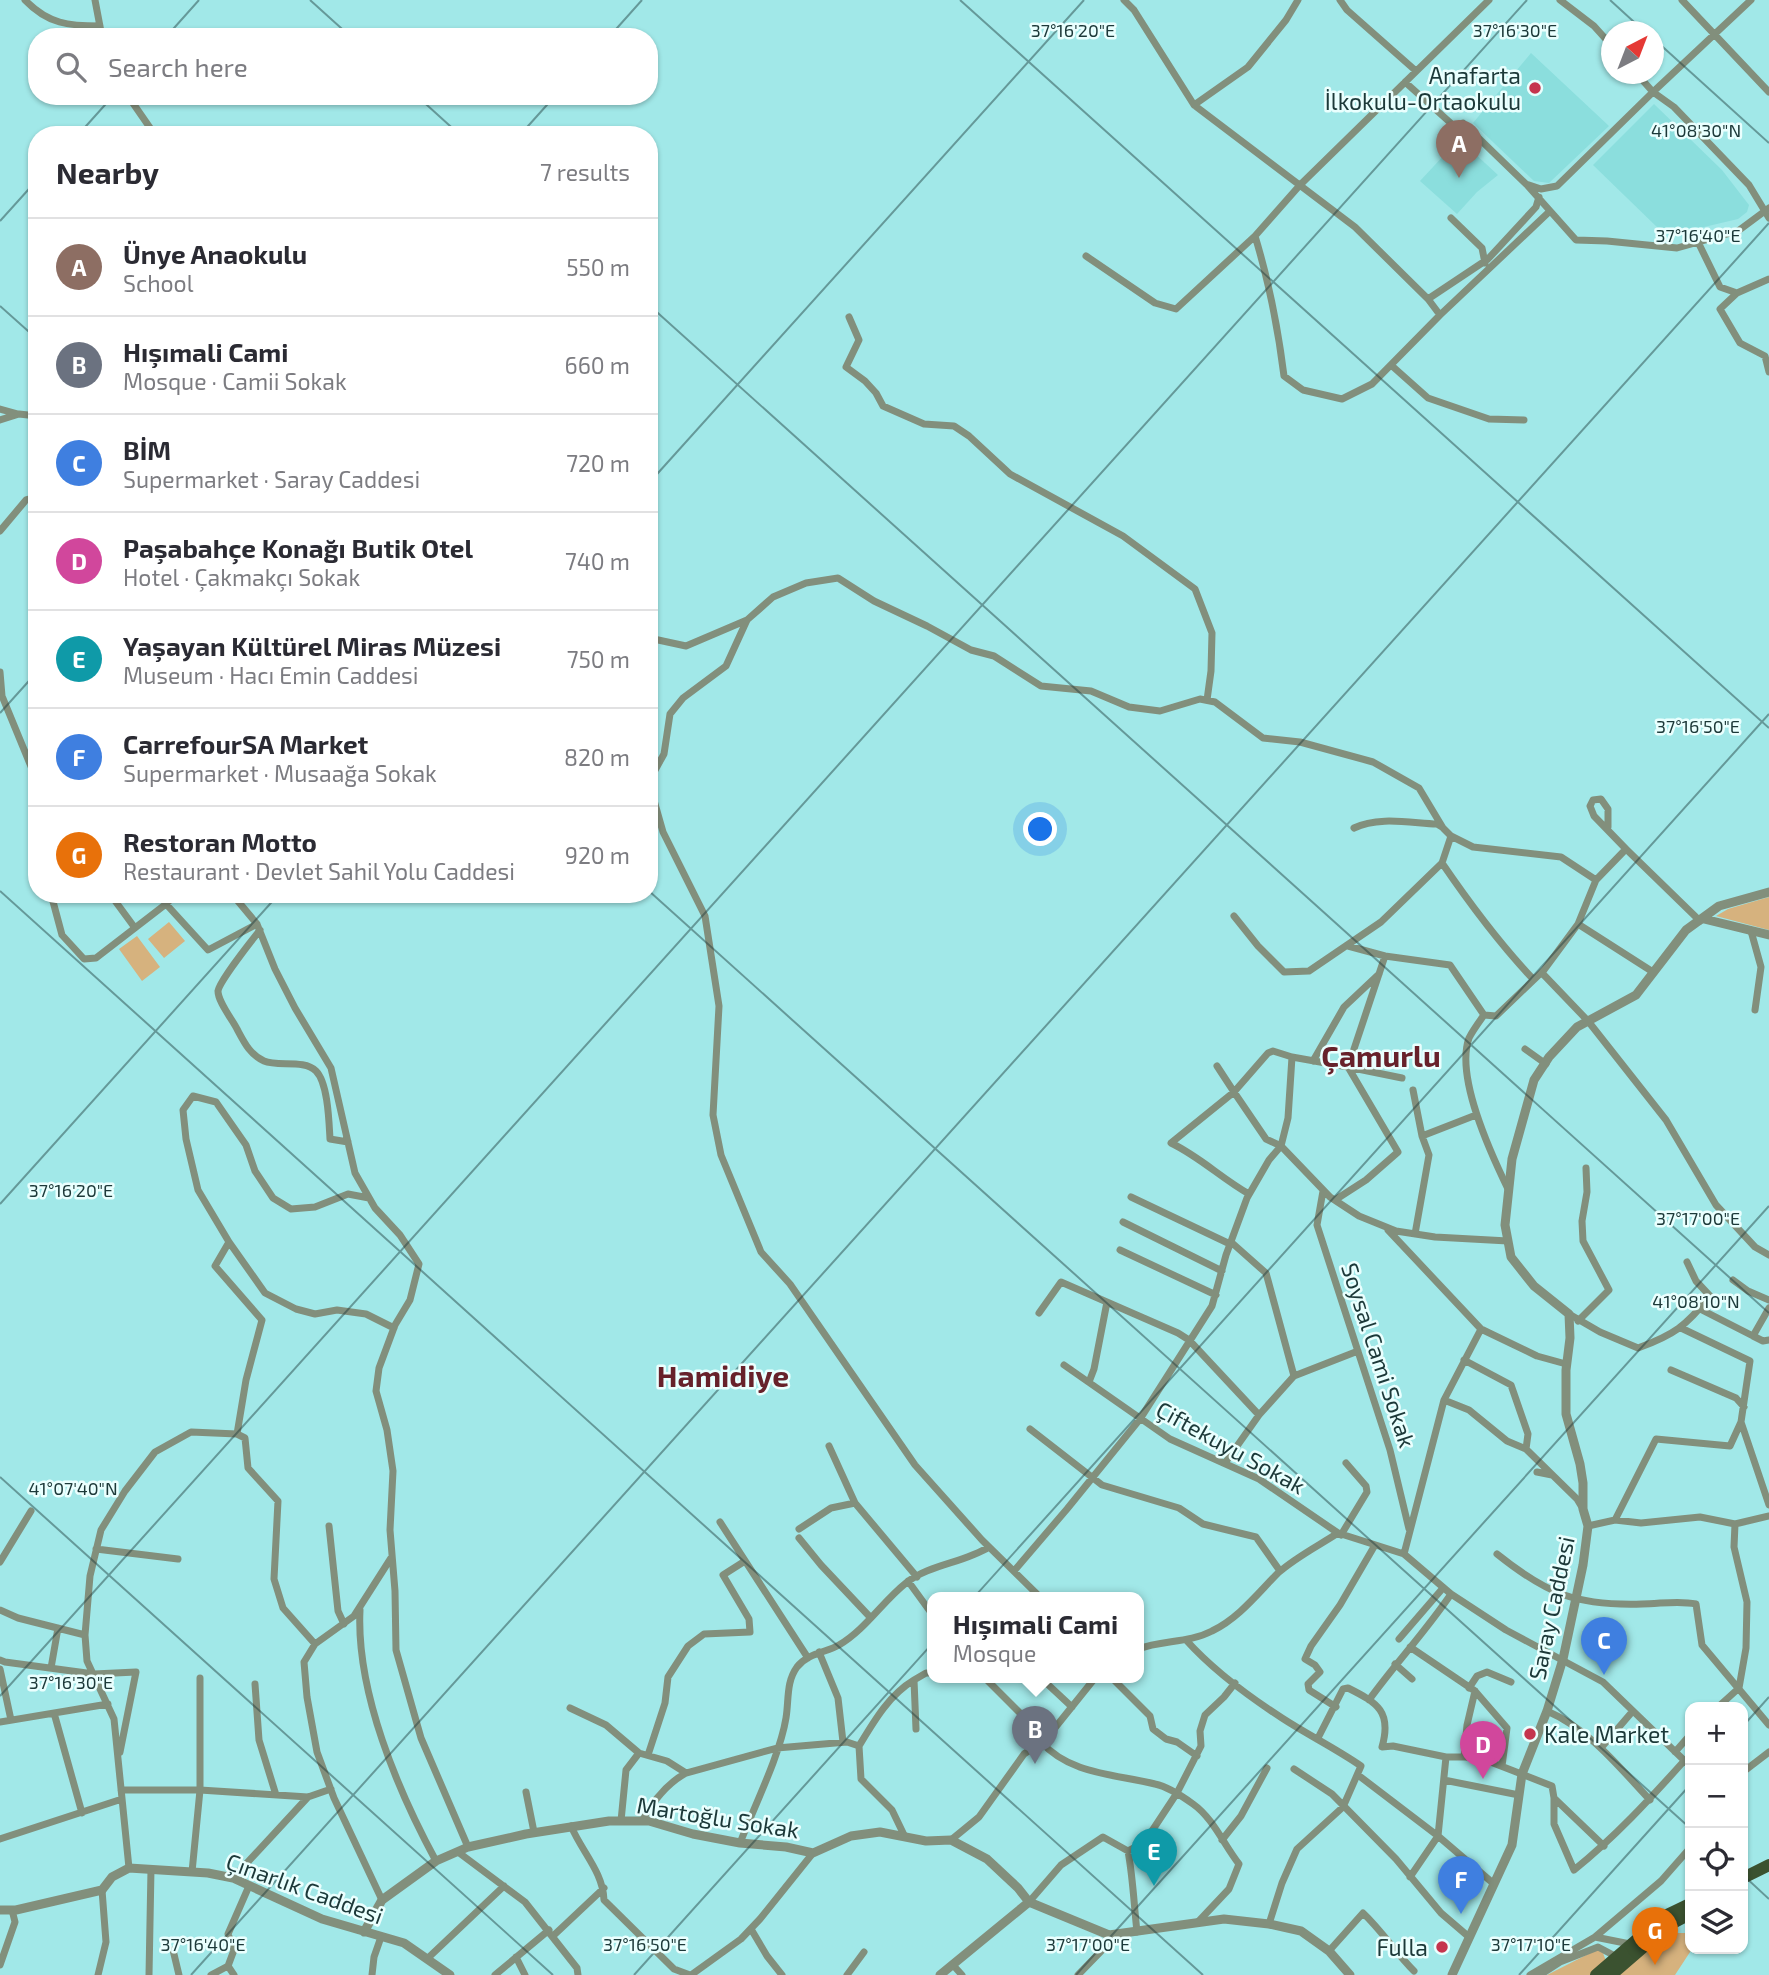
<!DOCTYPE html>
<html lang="en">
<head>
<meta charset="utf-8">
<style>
	:root { --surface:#fff; --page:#f2f2f3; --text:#2b2b33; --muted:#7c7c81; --line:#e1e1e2; --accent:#ea580c }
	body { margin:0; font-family:"Exo 2",sans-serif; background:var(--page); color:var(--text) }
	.controls { position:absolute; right:21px; bottom:21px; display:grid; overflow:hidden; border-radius:14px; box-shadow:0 2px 5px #0004 }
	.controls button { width:63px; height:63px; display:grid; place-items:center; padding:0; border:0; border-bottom:2px solid var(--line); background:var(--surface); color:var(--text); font:35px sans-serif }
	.compass { position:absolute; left:1601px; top:21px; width:63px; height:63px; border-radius:50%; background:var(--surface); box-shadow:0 2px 5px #0004; rotate:42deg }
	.you { position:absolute; left:1041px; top:830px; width:24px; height:24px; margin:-18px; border:5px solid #fff; border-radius:50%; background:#1a73e8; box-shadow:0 0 0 10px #1a73e833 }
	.badge { display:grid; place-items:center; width:46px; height:46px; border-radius:50%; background:var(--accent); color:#fff; font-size:23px; font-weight:700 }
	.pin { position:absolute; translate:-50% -58px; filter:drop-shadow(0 2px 4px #0008) }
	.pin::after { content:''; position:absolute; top:37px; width:24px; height:21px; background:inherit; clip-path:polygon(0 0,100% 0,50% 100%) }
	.popup { position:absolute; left:927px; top:1592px; width:217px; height:91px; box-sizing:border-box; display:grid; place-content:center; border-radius:14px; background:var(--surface); filter:drop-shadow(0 2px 5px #0005); font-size:23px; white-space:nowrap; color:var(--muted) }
	.popup b { font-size:26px; color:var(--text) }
	.popup::after { content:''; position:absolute; left:50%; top:100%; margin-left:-14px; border:14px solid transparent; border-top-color:var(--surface) }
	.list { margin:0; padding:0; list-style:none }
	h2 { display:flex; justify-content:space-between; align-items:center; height:91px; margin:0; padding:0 28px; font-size:30px }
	h2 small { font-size:23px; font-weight:400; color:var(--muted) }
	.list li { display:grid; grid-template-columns:46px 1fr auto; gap:21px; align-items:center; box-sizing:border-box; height:98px; padding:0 28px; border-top:2px solid var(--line) }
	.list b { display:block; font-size:26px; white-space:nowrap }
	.list p { margin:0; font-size:23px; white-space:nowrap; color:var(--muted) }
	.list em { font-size:23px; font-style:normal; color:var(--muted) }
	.icon { flex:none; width:38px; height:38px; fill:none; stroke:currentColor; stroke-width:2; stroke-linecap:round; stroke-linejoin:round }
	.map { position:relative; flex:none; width:1769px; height:1975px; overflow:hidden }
	.search { position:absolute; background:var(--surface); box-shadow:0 2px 5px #0004; left:28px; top:28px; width:630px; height:77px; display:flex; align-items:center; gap:18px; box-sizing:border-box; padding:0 24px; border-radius:28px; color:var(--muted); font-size:26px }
	.panel { position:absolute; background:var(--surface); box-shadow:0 2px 5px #0004; left:28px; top:126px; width:630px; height:777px; border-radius:28px }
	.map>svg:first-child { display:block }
	.built { fill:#8bdedd }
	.green { fill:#d6b27e }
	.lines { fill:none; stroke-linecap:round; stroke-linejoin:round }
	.minor { stroke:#828f7c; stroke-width:7 }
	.tertiary { stroke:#828f7c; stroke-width:9 }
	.primary { stroke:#3b5230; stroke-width:12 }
	.ticks { fill:none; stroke:#1c3939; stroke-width:2; stroke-opacity:0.45 }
	.poi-dot { fill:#c5354e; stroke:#eafffe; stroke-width:2.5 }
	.labels { text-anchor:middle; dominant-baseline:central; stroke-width:5; stroke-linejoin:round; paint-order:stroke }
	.poi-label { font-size:23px; fill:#1c3939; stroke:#eafffe; text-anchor:end }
	.street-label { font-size:23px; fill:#1c3939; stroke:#eafffe }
	.district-label { font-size:30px; font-weight:bold; fill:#67212a; stroke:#eafffe }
	.ticks-label { font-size:18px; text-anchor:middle; fill:#1c3939; stroke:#eafffe; stroke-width:5; stroke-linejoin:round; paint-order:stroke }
</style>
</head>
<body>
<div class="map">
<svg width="1769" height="1975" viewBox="0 0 1769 1975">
	<rect width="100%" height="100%" fill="#a1e8e8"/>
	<path class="built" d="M1531,53L1609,126L1549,183L1534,181L1473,123Z
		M1654,104L1722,170L1749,205L1747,212L1738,219L1704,227L1660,230L1593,165Z
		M1459,139L1498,175L1477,192L1457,214L1420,181Z"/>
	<path class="green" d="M1769,897V930L1716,916L1728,909Z
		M169,922L185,941L164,958L148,939Z
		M137,936L160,967L142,981L119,949Z
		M1662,1933H1690V1949H1692L1675,1975H1619Z
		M1598,1949L1603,1953L1606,1961L1590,1975H1547Z"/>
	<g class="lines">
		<path class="minor" d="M25,0C48,24 69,26 100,26
			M95,0L102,37
			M1124,0L1134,10L1194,105L1355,227L1428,299L1440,315
			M1340,0L1347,10L1416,71
			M1489,0L1300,185L1255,236C1269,282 1278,328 1284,376L1303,390L1342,399L1372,384L1440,315L1550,211
			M1560,0L1594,26L1612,46
			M1682,0L1769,92
			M1637,74L1653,92L1674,107L1749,185L1769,218
			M1405,82L1454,126L1463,123L1526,184L1541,189L1557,186L1653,92L1751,0
			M128,96L155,135
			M1194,105L1248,67L1286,20L1298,0
			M1527,185L1576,240L1607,241L1677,248L1738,231L1769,208
			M1451,218L1482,248L1485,263
			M1698,242L1720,287L1737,293L1769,279
			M1086,256L1155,303L1176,309L1255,236
			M1737,293L1720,309L1740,343L1765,356L1769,372
			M1428,299L1488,259L1536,207L1539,197
			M849,317L859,340L846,367L865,381L876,393L883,406L924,424L954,426L969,436L1010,474L1123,536L1195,589L1212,633L1211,671L1207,700
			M1391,365L1428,398L1489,419L1524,420
			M0,409L18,414
			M0,420L19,414L37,416
			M0,531L26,500L37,497
			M649,638L686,646L747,620
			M0,672L2,696L37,781
			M649,781L664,754L670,714L683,698L726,666L747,620L773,597L806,583L838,578L874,601L927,626L971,650L994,656L1041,686L1091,691L1129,707L1160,711L1200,699L1215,702L1263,738L1300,742L1373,762L1419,788L1443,828L1451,836
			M649,783L663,832L705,916L719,1006L713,1115L721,1155L761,1252L790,1284L915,1465L982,1540L1041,1598
			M1608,827V809L1601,799L1593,800L1590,806L1594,816L1626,849
			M1354,828C1378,816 1411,823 1437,824L1442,827
			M1442,863C1470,904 1499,943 1533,979
			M51,894L62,935L84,959L96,958L166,904L208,950L257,924
			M110,894L135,928
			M232,894L257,924L275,969L295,1008L331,1068L355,1173L375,1208L400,1235L419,1264L410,1300L395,1325L379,1368L376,1391L387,1430L393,1471L390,1530L395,1591L396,1650L421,1738L468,1847
			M73,899L78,894
			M166,904L176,894
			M1234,916L1258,946L1284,972L1309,971L1381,922L1442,863L1451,836L1473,847L1561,857L1596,880
			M260,930C252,940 219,982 218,991C218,1002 232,1019 237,1029C244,1042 250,1055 264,1061C278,1067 304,1059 316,1071C328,1083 329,1122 330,1139L348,1142
			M1751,931L1761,967L1755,1010
			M1385,956L1450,965L1484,1015C1479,1022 1473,1030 1469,1038C1455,1077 1491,1154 1508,1189
			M1653,972L1578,924L1596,880L1626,849L1700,921
			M1542,973L1588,1021L1666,1120L1716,1205L1755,1247L1769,1255
			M1484,1015L1496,1016L1544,970L1578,924
			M1525,1049L1546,1064
			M1313,1061L1344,1007L1379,974
			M1217,1066L1234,1092L1268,1053L1273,1051L1292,1057L1348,1067L1385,956L1348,946
			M1348,1067L1402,1078
			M1413,1090L1422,1136
			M1323,1191L1317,1225L1390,1450L1409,1529
			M1249,1194C1221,1178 1200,1157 1171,1143L1234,1092L1266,1139L1281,1146L1330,1197L1359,1216L1396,1231L1435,1237L1508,1241
			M1131,1197L1230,1244
			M369,1198L348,1194L315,1207L291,1209L273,1198L255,1171L246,1145L216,1102L193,1096L183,1110L186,1139L198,1190L229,1242L265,1293L296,1309L315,1314L337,1310L366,1314L394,1328
			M1335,1200L1366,1180L1398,1152L1348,1067
			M1123,1222L1222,1271
			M1388,1230L1481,1329L1444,1400L1404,1554
			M1415,1234L1429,1155L1422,1136L1476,1115
			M229,1242L215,1266L262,1320L246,1380L237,1434
			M1231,1242L1266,1273L1294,1376
			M1120,1250L1216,1295
			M1733,1280L1748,1291L1769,1300
			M1700,1309L1753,1336L1769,1308
			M1039,1313L1061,1282L1178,1333L1189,1340L1259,1415
			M1569,1314L1600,1332L1638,1348C1674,1335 1686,1326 1710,1296L1696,1281L1687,1262
			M1578,1321L1609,1290L1583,1241L1582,1221L1587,1192L1586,1168
			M1481,1329L1537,1356L1566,1364
			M1753,1336L1763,1341L1769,1340
			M1464,1360L1511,1385L1528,1434L1526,1449
			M1064,1365L1170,1439L1259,1479L1338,1533L1404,1554L1451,1594L1506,1630L1603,1682L1690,1766
			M1671,1370L1736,1398L1744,1407
			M1089,1382L1094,1369L1107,1302
			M1444,1400L1469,1410L1507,1441L1526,1449L1577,1499L1583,1509
			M1741,1422L1769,1505
			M1030,1429L1102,1485L1179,1508L1203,1524L1256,1537L1280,1571
			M829,1446L855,1503L917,1577
			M1225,1463L1259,1415L1294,1376L1358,1351
			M1537,1472L1552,1475
			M1615,1520L1656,1439L1730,1446L1741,1422L1750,1361L1681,1328
			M720,1522L808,1658
			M329,1526L338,1611L344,1624
			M1588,1526L1615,1520L1641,1523L1700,1517L1735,1524L1769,1516
			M799,1529L831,1508L855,1503
			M1341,1535L1367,1492L1366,1486L1346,1463
			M799,1538L821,1565L870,1617
			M96,1549L178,1559
			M1497,1554C1547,1594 1576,1606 1642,1604C1660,1604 1678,1600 1696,1604L1702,1645L1769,1725
			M0,1562L31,1511
			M1014,1571L1067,1509L1140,1419L1212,1306L1226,1255L1247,1198L1269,1160L1281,1146L1288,1118L1292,1057
			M908,1581L932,1614
			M0,1610L18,1618L85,1635
			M360,1610C356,1692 398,1791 436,1861
			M1399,1639L1443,1588
			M1186,1640C1213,1670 1248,1696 1282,1718C1308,1735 1335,1748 1361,1766L1343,1807L1297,1849L1282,1883L1269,1924
			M1410,1647L1475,1691L1507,1728L1502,1766
			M1138,1649C1162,1640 1189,1643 1212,1631C1239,1618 1258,1593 1278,1573C1296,1557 1318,1546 1338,1533
			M819,1652L838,1698L843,1742
			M0,1660L5,1662L94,1674L136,1672L120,1752
			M1395,1664L1412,1679
			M51,1668L58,1628
			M0,1669L11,1720
			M985,1678L1046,1739
			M1041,1678L1072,1707
			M1112,1678L1150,1716L1153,1729L1166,1739L1177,1742L1197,1756
			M914,1680L926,1673H932
			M255,1684L259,1740L276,1795
			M1469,1688L1477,1676L1487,1672L1511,1682
			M1369,1700C1395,1664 1426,1631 1451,1594
			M1336,1707L1309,1690L1308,1684L1320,1672L1315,1665L1305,1659L1311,1646L1340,1605L1375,1545
			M1718,1707L1739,1688L1746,1648L1747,1602L1734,1547L1735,1524
			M570,1708L606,1725L639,1753L667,1761L686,1773
			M1547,1711C1589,1729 1619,1767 1650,1800
			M54,1713L82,1813
			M0,1722L108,1704
			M1318,1738L1343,1689L1348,1688C1378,1703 1392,1712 1382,1747L1393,1746L1446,1757H1466L1488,1761L1552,1786L1554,1798L1604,1846
			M1041,1742C1071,1775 1115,1774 1155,1784C1169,1787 1182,1796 1193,1804C1213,1818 1224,1845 1239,1864L1229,1889L1197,1923
			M859,1746C874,1721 889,1695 914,1680L916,1729
			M1601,1748L1632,1712
			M1675,1752L1690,1735
			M648,1755L665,1703L668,1677L688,1646L704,1634L750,1632L749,1619L723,1575L745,1561
			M1464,1757L1467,1725L1475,1691
			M1294,1769L1332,1794L1396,1859L1441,1913L1469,1937
			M1743,1772L1769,1752
			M1358,1775L1438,1836L1494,1884
			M1444,1780L1519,1795
			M121,1790H200L308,1797L331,1789
			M526,1792L534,1832
			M1554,1798V1824L1574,1870C1615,1837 1649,1800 1684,1761
			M621,1821L626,1770L639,1753
			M642,1821C653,1801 666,1784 686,1773L777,1748L847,1742L859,1746L861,1779L892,1810L905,1837
			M571,1826C582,1852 603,1872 604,1900L674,1969L690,1975
			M0,1839L122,1799
			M951,1840L979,1817L1024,1754L1046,1739L1095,1678
			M1222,1840L1241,1816L1267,1768
			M740,1843C754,1807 780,1755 786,1718C789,1700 786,1682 797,1667C808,1653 825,1653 839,1645C865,1630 883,1601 906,1583C930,1564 964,1563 989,1547
			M1128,1851C1133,1878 1134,1905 1137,1932
			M458,1852L525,1902L577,1968L578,1975
			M129,1868L114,1719L87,1661L85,1635L90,1576L101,1530L125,1491L155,1452L191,1432L237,1434L245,1438L248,1468L278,1501L274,1579L283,1608L315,1644
			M192,1872L200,1790V1678
			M1410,1877L1438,1836L1446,1757
			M233,1878L308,1797
			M382,1900L334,1798L317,1752L307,1697L304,1662L315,1644L354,1616L391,1558
			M1029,1902L1061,1865L1103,1837L1128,1851L1144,1843L1177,1793L1201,1746L1200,1731L1205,1715L1224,1697L1235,1683
			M751,1929L767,1956L782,1975
			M553,1936L604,1888
			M1595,1937L1661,1881L1690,1848
			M173,1950L179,1975
			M1329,1951L1363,1913C1382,1931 1396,1953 1414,1971
			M516,1957L525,1975
			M428,1958L504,1886
			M0,1965L15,1922L12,1910
			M953,1965L962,1975
			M228,1966L234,1975
			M98,1975L106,1942L102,1890
			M149,1975L151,1869
			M211,1975L228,1966L234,1950L228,1934L249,1886
			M372,1975L374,1957L381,1937
			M495,1975L549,1930
			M691,1975L741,1939L760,1919L813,1853
			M847,1975L864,1952
			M1078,1975L1108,1944L1109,1935
			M1530,1975L1595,1937L1630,1944
			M1540,1975L1560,1962L1598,1947L1617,1957"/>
		<path class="tertiary" d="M1704,919L1769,935
			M0,1910H16L102,1890L112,1877L129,1868L208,1873L233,1878L322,1919L404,1943L450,1975
			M364,1932L382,1900L436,1861L468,1847L526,1834L609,1821H649L693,1834L740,1843L786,1847L813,1853L851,1836L880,1832L926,1841L951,1840L987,1859L1018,1888L1029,1902L1109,1935L1224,1919L1269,1924L1301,1931L1329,1951L1350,1975
			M940,1975L1029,1902
			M1452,1975L1512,1845L1522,1774L1547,1711L1563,1659L1583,1565L1588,1526L1583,1509V1483L1580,1464L1566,1414V1370L1570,1338L1569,1314L1534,1286L1511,1257L1505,1225L1512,1159L1534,1080L1549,1057L1577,1027L1636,995L1686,930L1719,906L1769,892"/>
		<path class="primary" d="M1743,1878L1769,1865
			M1596,1975L1663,1917L1690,1904
			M1611,1975L1669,1925L1690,1914"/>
	</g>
	<path class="ticks" d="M310,0L351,37M960,0L1769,728M1610,0L1645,32M166,37L199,0M609,37L642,0M1654,39L1769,143M417,96L460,135M78,135L113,96M520,135L555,96M0,221L37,180M649,305L1769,1313M0,306L37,339M649,483L1084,0M0,713L37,672M0,891L1203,1975M649,891L1690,1828M0,1204L279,894M0,1477L553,1975M0,1696L1527,0M1743,1726L1769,1697M1743,1875L1769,1899M191,1975L1769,223M634,1975L1769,714M1076,1975L1769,1206M1519,1975L1690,1785"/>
	<g class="poi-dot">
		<circle cx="1535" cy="88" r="7"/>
		<circle cx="1530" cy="1734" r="7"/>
		<circle cx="1442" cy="1947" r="7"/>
	</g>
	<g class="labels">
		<g class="poi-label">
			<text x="1521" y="75">Anafarta<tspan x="1521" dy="26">İlkokulu-Ortaokulu</tspan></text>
			<text x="1544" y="1734" text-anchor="start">Kale Market</text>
			<text x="1428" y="1947">Fulla</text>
		</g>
		<g class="street-label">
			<text transform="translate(1379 1355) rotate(72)">Soysal Cami Sokak</text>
			<text transform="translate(1231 1447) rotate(29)">Çiftekuyu Sokak</text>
			<text transform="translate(1551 1608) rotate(-78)">Saray Caddesi</text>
			<text transform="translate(718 1817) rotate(9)">Martoğlu Sokak</text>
			<text transform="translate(305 1888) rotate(20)">Çınarlık Caddesi</text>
		</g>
		<g class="district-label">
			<text x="1381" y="1055">Çamurlu</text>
			<text x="723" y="1375">Hamidiye</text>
		</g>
	</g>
	<g class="ticks-label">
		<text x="1515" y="37">37°16'30"E</text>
		<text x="1073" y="37">37°16'20"E</text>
		<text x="1696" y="137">41°08'30"N</text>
		<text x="1698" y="242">37°16'40"E</text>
		<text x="1698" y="733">37°16'50"E</text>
		<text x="71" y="1197">37°16'20"E</text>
		<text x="1698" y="1225">37°17'00"E</text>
		<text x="1696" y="1308">41°08'10"N</text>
		<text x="73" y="1495">41°07'40"N</text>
		<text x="71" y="1689">37°16'30"E</text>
		<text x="203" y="1951">37°16'40"E</text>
		<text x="645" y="1951">37°16'50"E</text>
		<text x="1088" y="1951">37°17'00"E</text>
		<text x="1531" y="1951">37°17'10"E</text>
	</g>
</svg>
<div class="controls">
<button>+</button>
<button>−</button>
<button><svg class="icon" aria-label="locate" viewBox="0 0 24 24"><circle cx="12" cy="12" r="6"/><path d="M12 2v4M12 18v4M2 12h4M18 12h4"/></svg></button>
<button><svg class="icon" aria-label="layers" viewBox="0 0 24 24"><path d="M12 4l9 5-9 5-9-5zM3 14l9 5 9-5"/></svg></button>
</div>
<svg class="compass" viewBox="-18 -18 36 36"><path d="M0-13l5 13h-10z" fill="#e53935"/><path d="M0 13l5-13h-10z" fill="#7c7c81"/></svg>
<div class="you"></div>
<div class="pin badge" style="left:1459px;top:178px;background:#8d6e63">A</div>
<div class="pin badge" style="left:1035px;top:1764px;background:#6b7280">B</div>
<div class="popup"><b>Hışımali Cami</b>Mosque</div>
<div class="pin badge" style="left:1604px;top:1675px;background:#3f7fe0">C</div>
<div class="pin badge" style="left:1483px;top:1779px;background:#d1479c">D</div>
<div class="pin badge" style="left:1154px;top:1886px;background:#0f9aa8">E</div>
<div class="pin badge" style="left:1461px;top:1914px;background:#3f7fe0">F</div>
<div class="pin badge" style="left:1655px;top:1965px;background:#e8710a">G</div>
<div class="search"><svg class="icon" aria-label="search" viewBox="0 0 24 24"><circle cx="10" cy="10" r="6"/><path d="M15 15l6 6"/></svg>Search here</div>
<section class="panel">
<h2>Nearby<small>7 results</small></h2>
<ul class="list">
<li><span class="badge" style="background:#8d6e63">A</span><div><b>Ünye Anaokulu</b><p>School</p></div><em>550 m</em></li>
<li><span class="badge" style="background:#6b7280">B</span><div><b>Hışımali Cami</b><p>Mosque · Camii Sokak</p></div><em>660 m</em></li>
<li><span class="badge" style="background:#3f7fe0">C</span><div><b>BİM</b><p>Supermarket · Saray Caddesi</p></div><em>720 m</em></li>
<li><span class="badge" style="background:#d1479c">D</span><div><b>Paşabahçe Konağı Butik Otel</b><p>Hotel · Çakmakçı Sokak</p></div><em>740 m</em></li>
<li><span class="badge" style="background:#0f9aa8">E</span><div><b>Yaşayan Kültürel Miras Müzesi</b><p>Museum · Hacı Emin Caddesi</p></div><em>750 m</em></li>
<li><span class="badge" style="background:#3f7fe0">F</span><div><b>CarrefourSA Market</b><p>Supermarket · Musaağa Sokak</p></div><em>820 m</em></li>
<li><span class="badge" style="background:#e8710a">G</span><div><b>Restoran Motto</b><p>Restaurant · Devlet Sahil Yolu Caddesi</p></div><em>920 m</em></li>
</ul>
</section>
</div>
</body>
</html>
